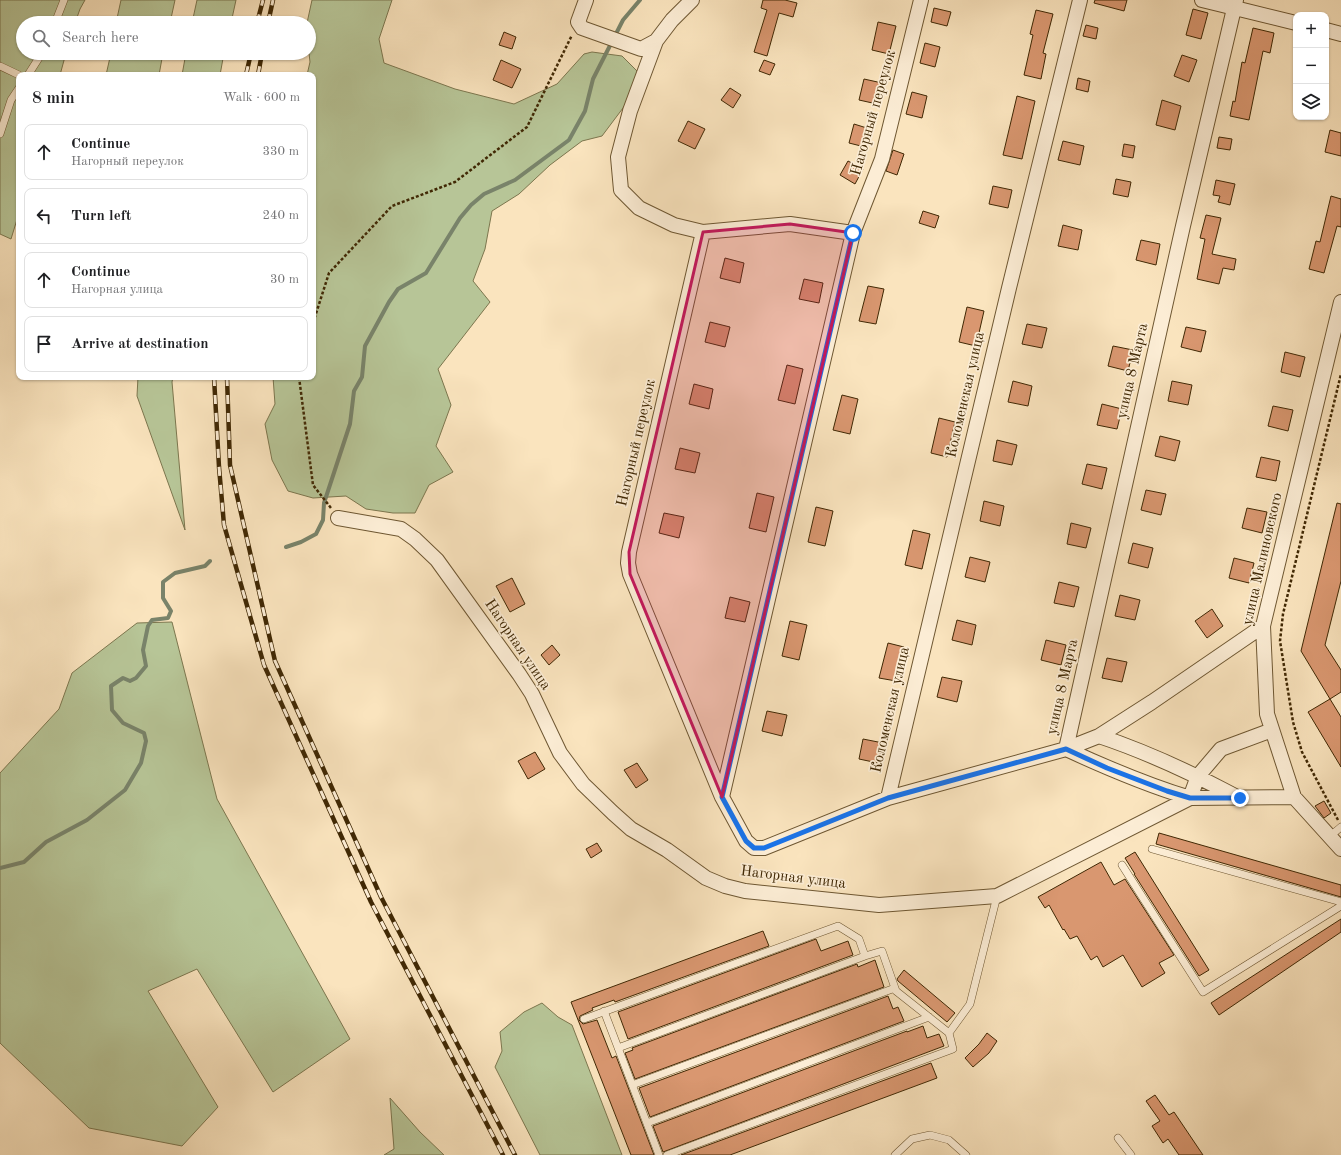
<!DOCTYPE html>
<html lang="en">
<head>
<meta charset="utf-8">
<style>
	:root { --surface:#fff; --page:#f2f2f2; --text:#202124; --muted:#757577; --line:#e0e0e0 }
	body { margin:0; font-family:"Old Standard TT",serif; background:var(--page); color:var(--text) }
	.controls { position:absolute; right:12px; top:12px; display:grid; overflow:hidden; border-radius:8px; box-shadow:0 1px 3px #0004 }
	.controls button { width:36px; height:36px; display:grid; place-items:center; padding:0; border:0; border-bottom:1px solid var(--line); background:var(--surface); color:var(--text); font:20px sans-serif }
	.stop { position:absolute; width:12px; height:12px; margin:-9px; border:3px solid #1a73e8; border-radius:50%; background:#fff }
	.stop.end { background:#1a73e8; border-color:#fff; box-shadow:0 1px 4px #0008 }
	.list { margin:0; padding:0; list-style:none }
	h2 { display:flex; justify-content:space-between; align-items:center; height:52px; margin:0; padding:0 16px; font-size:17px }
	h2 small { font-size:13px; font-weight:400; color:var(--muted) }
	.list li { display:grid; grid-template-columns:26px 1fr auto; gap:12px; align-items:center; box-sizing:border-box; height:56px; margin:0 8px 8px; padding:0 8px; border:1px solid var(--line); border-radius:8px }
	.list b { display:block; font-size:15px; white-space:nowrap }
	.list p { margin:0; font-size:13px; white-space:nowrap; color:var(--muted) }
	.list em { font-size:13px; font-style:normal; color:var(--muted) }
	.icon { flex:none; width:22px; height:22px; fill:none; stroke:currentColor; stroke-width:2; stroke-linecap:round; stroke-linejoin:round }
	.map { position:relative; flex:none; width:1341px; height:1155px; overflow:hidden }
	.search { position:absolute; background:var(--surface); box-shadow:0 1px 3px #0004; left:16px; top:16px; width:300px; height:44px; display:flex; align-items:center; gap:10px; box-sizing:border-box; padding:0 14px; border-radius:22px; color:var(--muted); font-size:15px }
	.panel { position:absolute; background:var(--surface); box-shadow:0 1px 3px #0004; left:16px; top:72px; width:300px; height:308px; border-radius:8px }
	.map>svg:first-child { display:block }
	.green { fill:#b7c597; stroke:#7c764e }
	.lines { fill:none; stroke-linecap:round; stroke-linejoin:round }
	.stream { stroke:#79836a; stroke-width:4 }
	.building { fill:#d99770; stroke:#402804 }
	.lane-casing { stroke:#6e5732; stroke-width:8 }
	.street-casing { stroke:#6e5732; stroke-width:16 }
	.path { stroke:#402804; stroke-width:2.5; stroke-dasharray:3 2; stroke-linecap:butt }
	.lane { stroke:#fcedd5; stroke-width:7 }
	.street { stroke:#fcedd5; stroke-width:14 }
	.rail-casing { stroke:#402804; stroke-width:4.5 }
	.rail { stroke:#fcedd5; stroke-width:3; stroke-dasharray:9; stroke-linecap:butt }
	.route { stroke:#1a73e8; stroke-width:5 }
	.marked { fill:#c2185b; fill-opacity:0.2; stroke:#c2185b; stroke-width:3; stroke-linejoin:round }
	.labels { text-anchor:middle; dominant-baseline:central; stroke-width:3.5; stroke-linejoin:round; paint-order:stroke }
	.street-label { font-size:15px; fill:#402804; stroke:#fcedd5 }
</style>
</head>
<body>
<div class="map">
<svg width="1341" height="1155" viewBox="0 0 1341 1155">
	<rect width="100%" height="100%" fill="#fae4be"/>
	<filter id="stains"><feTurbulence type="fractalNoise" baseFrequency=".005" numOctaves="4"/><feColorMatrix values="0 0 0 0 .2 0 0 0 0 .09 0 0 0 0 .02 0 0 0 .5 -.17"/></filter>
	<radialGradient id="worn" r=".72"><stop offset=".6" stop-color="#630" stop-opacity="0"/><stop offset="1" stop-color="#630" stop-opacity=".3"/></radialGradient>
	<path class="green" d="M0,0H85L80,9L75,23H23V53H66L60,75H19V213L11,239L0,234Z
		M121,0H175L170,23H116Z
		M197,0H236L231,23H192Z
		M312,0H392L379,39L384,63L455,89L514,104L557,84L584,54L592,52L622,56L638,72L629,100L602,136L582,141L550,165L519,194L492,211L485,249L473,281L490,302L438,369L451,405L436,446L453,472L429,485L415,513H393L366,509L346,496L313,498L288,491L272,460L265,424L275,404L273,377H313V75H307L310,62L309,53V23H307Z
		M111,53H163L159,75H106Z
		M186,53H224L220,75H182Z
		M138,377H173L172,382L185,530L137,396Z
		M172,622L217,799L350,1039L273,1092L197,969L148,991L218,1107L182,1146L89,1128L0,1043V773L59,709L72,673L137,623Z
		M542,1003L558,1017L572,1025L622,1155H540L495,1067L502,1051L500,1032L524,1012Z
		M390,1098L420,1132L444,1155H384L394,1149Z"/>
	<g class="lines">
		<path class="stream" d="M286,547L301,542L316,534L323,520L324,503L350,424L354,391L362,377L365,346L389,302L398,289L426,273L460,218L471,205L484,194L515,180L569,140L585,111L593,79L623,20L640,0
			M0,868L24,862L46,842L87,820L125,790L141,763L146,741L144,733L123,723L112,710L111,686L123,678L130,681L136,678L146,666L143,650L148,626L152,620L168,618L171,611L163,598V582L175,573L205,566L210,561"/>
	</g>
	<path class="building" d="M763,0H785L797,3L793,17L779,13L767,56L754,52L767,10L761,8Z
		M1095,0H1127L1124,11L1094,3Z
		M934,8L951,12L947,26L931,22Z
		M1193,9L1208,13L1201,39L1186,35Z
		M1036,10L1053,14L1043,53L1046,54L1041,79L1024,75L1033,35L1030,34Z
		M878,22L896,26L889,54L872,50Z
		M1086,25L1098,28L1096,39L1083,36Z
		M1253,28L1274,33L1270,53L1263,51L1249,120L1230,116L1233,101L1235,102L1242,62L1245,63Z
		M504,32L516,37L512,49L499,45Z
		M925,43L940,47L935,67L920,63Z
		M1182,55L1197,60L1189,82L1174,76Z
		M501,60L521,69L512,88L493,80Z
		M764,60L775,64L770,75L759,71Z
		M1078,78L1090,81L1088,92L1076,89Z
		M864,79L882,83L877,104L859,100Z
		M730,88L741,95L733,108L721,100Z
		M912,92L927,96L922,118L906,114Z
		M1017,96L1035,101L1022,159L1003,155Z
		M1162,100L1181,106L1175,130L1156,125Z
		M688,121L705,129L695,149L678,141Z
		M854,124L870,129L865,147L849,143Z
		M1330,130L1341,133V156L1325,152Z
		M1219,137L1232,139L1230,150L1217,148Z
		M1063,141L1084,146L1080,165L1058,160Z
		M1124,144L1135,146L1133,158L1122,156Z
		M893,150L904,154L897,175L886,171Z
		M848,161L863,169L855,184L840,175Z
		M1116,179L1131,182L1128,197L1113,194Z
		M1216,180L1235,184L1230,205L1218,202L1220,196L1213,195Z
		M993,186L1012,190L1008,208L989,204Z
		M1331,196L1341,199V227L1337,226L1324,273L1309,269L1316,241L1320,242Z
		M923,211L939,216L935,228L919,223Z
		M1206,215L1221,218L1212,254L1236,259L1234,270L1223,268L1219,284L1197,279L1205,239L1200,238Z
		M1063,225L1082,230L1078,250L1058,246Z
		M1141,240L1160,244L1156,265L1136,260Z
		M725,258L744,263L740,283L720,278Z
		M804,279L823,283L819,303L799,299Z
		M868,286L884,289L876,324L859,321Z
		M967,307L984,311L976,346L959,342Z
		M710,322L730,327L725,347L705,342Z
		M1027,324L1047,328L1042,348L1022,344Z
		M1186,327L1206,331L1201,352L1181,347Z
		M1113,346L1133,350L1128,371L1108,366Z
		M1285,352L1305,357L1300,377L1281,372Z
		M787,365L803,369L795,404L778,400Z
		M1013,381L1032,386L1028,406L1008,402Z
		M1172,381L1192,385L1188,405L1168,401Z
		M694,384L713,389L709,409L689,404Z
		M842,395L858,399L850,434L833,430Z
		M1102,404L1122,409L1117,429L1097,425Z
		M1273,406L1293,410L1288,431L1268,426Z
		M939,418L955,422L947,457L931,453Z
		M1160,436L1180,441L1175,461L1155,456Z
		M997,440L1017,445L1012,465L993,461Z
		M680,448L700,453L695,473L675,469Z
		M1261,457L1280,461L1276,481L1256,477Z
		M1087,464L1107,468L1102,489L1082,484Z
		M1146,490L1166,494L1161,515L1141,510Z
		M757,493L774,497L766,532L749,528Z
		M984,501L1004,506L1000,526L980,521Z
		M1337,503L1341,504V581L1325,645L1341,670V692L1330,699L1301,651Z
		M816,507L833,511L825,546L808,542Z
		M1247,508L1267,512L1262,533L1242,528Z
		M664,513L684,517L679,538L659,533Z
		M1071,523L1091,528L1086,548L1067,544Z
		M913,530L930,534L922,569L905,565Z
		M1133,543L1153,548L1148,568L1128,563Z
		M970,557L990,562L985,582L965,577Z
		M1234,558L1254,563L1249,583L1229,578Z
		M512,578L525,604L510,612L496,586Z
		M1059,582L1079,587L1074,607L1054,603Z
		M1120,595L1140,600L1135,620L1115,616Z
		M730,597L750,602L745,622L725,618Z
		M1212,609L1223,626L1207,638L1195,621Z
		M957,620L976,625L972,645L952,640Z
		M790,621L807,625L799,660L782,656Z
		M1046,640L1066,645L1061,665L1041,660Z
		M888,643L904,647L896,681L879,678Z
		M552,645L560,655L549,665L541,655Z
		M1107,658L1127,662L1122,682L1102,678Z
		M942,677L962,681L957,702L937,697Z
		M1330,699L1341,717V767L1308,712Z
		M767,711L787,715L782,736L762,731Z
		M863,739L883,743L878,763L859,759Z
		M535,752L545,769L528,779L518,761Z
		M637,763L648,780L636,788L624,770Z
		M1324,801L1331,813L1324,818L1315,806Z
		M1159,833L1341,885V897L1156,844Z
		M597,843L602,851L591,858L586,849Z
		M1135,852L1209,970L1199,976L1134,874H1135L1125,858Z
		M1101,862L1114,885L1125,879L1174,955L1159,963L1165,973L1142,987L1123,955L1103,967L1097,956L1091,960L1077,936L1070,939L1064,929L1063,930L1049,905L1045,908L1038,897Z
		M1341,919V932L1219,1015L1211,1003Z
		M763,931L769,946L615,1002L614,1000L592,1008L593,1010L580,1016L579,1020L583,1024L597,1020L612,1058L616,1056L654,1155H631L571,1002Z
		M816,939L821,951L848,941L853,955L628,1039L618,1012Z
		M875,960L884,987L635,1079L625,1053L633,1050L632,1048L857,964L858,967Z
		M904,970L955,1013L947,1022L898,981L897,979Z
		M888,996L893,1009L898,1007L904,1021L650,1117L639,1088Z
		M923,1026L927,1038L939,1034L944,1046L663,1152L653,1126L907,1031V1032Z
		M987,1033L997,1041L989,1053L973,1067L965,1058L979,1044Z
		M931,1063L937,1078L730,1155H681Z
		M1155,1095L1169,1115L1174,1112L1203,1155H1179L1168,1139L1163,1143L1152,1126L1160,1121L1146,1101Z"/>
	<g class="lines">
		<defs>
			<path id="lane" d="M55,23L64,0
				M0,66L19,75
				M28,75L42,53
				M0,134L11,100L19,88
				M1329,837L1341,827
				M1152,849L1341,902
				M1122,865L1203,992L1341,906
				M604,1011L659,1155
				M584,1019L838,926L859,939L865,956L882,951L896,991L949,1033L953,1049L667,1155
				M949,1033L970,1004L997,896
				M618,1048L865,956
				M632,1085L895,988
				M647,1123L929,1017
				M1118,1138L1131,1155
				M895,1155L912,1139L930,1135L949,1140L966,1155"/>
			<path id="street" d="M586,0L578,22L582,28L641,49L656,41L672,20L692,0
				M1202,0L1296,23
				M1236,0L1183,226L1066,749C1107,768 1147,785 1190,798L1198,776L1221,749L1272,730
				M1326,30L1341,34
				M656,41L630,111L618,157L621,190L639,208L674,225L703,232
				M853,233L790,224L703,232L629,552L628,563L630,574L722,797L746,841L754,848H764L888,798L1066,749L1099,736L1152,702L1263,626
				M1341,302L1263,626L1267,714L1294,797L1341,849
				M338,518L401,529L415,539L437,560L519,674L532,694L560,753L583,784L613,813L631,829L667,850L706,878L725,886L745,891L879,905L997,896L1190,798L1294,797
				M1099,736C1147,752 1192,773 1237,797
				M722,797L853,233L882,159L921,0
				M888,798L1009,288L1080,0"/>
		</defs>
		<use href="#lane" class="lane-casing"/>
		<use href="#street" class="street-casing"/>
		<path class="path" d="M313,323L329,273L392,206L455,182L527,127L572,35
			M299,377L313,485L331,508
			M1338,820L1302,752L1293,722L1280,641L1283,614L1341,374"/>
		<use href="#lane" class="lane"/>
		<use href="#street" class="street"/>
		<defs>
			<path id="rail" d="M257,23L263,0
				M268,23L273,0
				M246,75L251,53
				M258,75L262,53
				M214,377L219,467L224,525L264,665L371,902L503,1155
				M227,377L230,465L275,661L381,897L515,1155"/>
		</defs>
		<use href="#rail" class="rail-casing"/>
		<use href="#rail" class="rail"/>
	</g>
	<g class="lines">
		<path class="route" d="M853,233L722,797L746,841L754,848H764L888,798L1066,749L1107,768L1167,791L1190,798H1240"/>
	</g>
	<path class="marked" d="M790,224L853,233L722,797L630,574L629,552L703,232Z"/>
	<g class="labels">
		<g class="street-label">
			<text transform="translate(874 113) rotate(-74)">Нагорный переулок</text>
			<text transform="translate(1133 371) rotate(-77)">улица 8 Марта</text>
			<text transform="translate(966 395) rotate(-77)">Коломенская улица</text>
			<text transform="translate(637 443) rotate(-77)">Нагорный переулок</text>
			<text transform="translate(1263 559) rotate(-77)">улица Малиновского</text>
			<text transform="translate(517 645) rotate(56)">Нагорная улица</text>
			<text transform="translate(1063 687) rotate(-77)">улица 8 Марта</text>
			<text transform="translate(891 710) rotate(-77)">Коломенская улица</text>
			<text transform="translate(793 878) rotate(7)">Нагорная улица</text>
		</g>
	</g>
	<rect width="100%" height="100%" filter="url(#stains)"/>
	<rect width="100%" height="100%" fill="url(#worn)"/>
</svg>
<div class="controls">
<button>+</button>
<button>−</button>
<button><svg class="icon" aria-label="layers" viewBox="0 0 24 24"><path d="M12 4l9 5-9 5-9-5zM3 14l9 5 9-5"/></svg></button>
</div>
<div class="stop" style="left:853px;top:233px"></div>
<div class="stop end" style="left:1240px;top:798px"></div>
<div class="search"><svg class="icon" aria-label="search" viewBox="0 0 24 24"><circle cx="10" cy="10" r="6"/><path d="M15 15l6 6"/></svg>Search here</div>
<section class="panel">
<h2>8 min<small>Walk · 600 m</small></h2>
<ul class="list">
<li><svg class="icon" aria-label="ahead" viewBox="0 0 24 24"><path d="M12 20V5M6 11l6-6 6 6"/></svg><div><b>Continue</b><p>Нагорный переулок</p></div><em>330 m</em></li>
<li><svg class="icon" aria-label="left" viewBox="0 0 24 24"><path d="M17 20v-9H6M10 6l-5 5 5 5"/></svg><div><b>Turn left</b></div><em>240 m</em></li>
<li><svg class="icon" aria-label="ahead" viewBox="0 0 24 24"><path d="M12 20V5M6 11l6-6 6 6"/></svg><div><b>Continue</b><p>Нагорная улица</p></div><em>30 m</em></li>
<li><svg class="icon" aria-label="arrive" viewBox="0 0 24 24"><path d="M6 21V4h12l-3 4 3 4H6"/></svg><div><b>Arrive at destination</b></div></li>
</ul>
</section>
</div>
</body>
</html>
